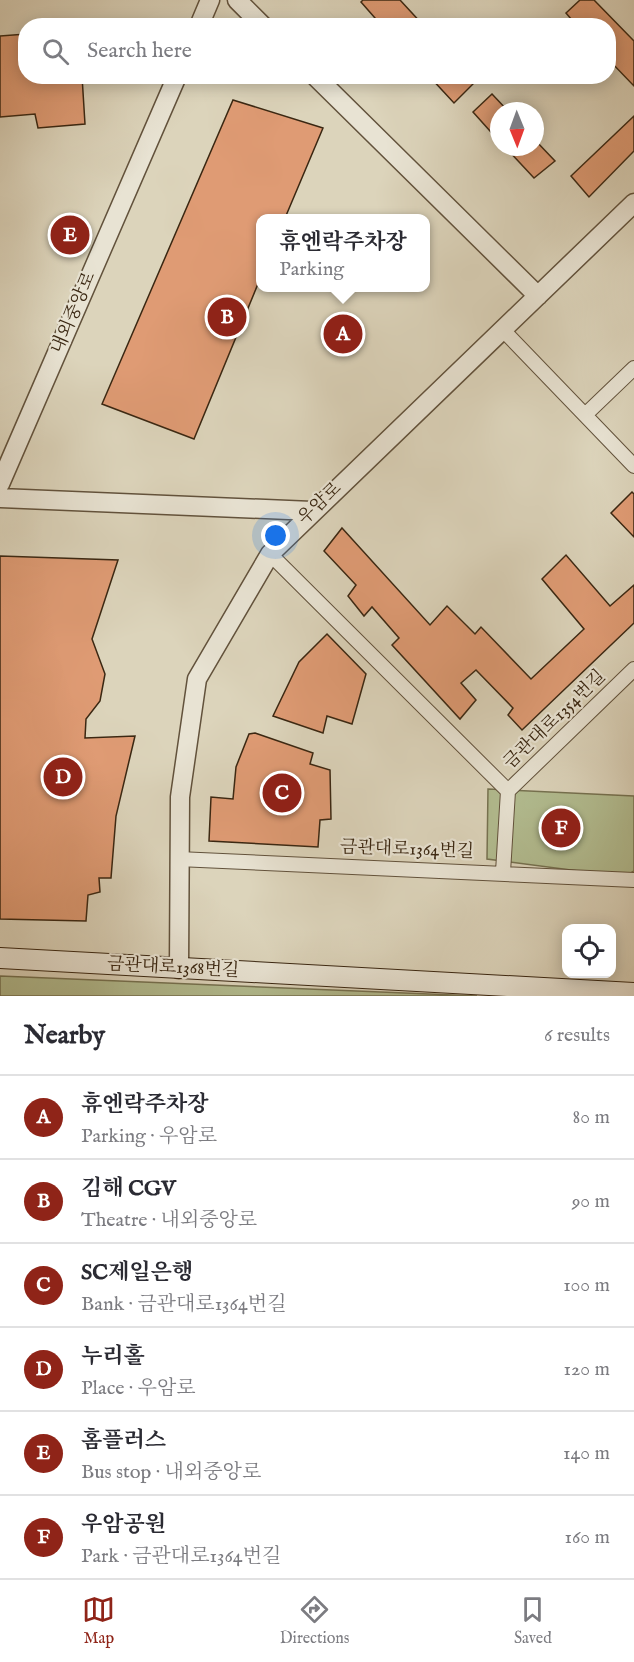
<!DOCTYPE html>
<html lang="en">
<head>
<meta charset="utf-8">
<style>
	:root { --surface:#fff; --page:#f7f7f7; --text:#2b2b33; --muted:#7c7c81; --line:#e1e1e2; --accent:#8f2418 }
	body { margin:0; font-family:"IM FELL English","Noto Serif KR",serif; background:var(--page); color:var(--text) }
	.controls { position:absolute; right:18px; bottom:18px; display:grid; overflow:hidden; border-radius:12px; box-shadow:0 3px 15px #0003 }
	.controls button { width:54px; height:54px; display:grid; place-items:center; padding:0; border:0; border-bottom:2px solid var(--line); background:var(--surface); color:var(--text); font:30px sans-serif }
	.compass { position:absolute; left:490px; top:102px; width:54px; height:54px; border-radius:50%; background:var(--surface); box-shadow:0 3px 15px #0003; rotate:179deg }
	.you { position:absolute; left:276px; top:536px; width:21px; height:21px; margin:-15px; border:4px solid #fff; border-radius:50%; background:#1a73e8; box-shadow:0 0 0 9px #1a73e833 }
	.badge { display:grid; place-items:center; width:39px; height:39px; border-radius:50%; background:var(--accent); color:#fff; font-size:20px; font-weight:700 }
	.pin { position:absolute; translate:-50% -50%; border:3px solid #fff; box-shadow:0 2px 6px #0006 }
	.popup { position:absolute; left:256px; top:214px; width:174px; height:78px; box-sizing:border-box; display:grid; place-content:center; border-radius:12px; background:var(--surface); filter:drop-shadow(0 2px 4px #0005); font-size:20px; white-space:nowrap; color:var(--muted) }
	.popup b { font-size:22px; color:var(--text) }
	.popup::after { content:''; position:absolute; left:50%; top:100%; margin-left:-12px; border:12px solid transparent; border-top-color:var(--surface) }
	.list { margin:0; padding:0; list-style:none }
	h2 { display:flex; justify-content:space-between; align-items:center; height:78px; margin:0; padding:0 24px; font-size:26px }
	h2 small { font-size:20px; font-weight:400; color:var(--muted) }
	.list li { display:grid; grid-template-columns:39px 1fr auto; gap:18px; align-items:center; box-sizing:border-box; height:84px; padding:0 24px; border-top:2px solid var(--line) }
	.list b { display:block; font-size:22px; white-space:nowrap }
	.list p { margin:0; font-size:20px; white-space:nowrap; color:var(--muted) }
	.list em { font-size:20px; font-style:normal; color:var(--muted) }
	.icon { flex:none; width:33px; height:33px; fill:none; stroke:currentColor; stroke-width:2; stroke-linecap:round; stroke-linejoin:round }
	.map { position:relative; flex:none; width:634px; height:996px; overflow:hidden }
	.search { position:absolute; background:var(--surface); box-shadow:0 3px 15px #0003; left:18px; right:18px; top:18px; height:66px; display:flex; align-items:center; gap:15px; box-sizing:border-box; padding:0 21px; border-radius:24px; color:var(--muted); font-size:22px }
	.sheet { height:582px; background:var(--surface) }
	nav { display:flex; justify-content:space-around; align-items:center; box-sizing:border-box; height:84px; border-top:2px solid var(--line); background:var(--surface); font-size:16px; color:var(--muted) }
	nav a { display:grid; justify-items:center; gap:3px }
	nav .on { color:var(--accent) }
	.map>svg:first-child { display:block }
	.green { fill:#b2bc90; stroke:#767251; stroke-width:1.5 }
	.building { fill:#df9b74; stroke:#3a2712; stroke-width:1.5 }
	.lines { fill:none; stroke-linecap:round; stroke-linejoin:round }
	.minor-casing { stroke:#62523c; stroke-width:16 }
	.tertiary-casing { stroke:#62523c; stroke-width:21 }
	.secondary-casing { stroke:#3a2712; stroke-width:22 }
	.minor { stroke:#e8e3d3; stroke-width:14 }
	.tertiary { stroke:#e8e3d3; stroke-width:18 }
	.secondary { stroke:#e8e3d3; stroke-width:20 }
	.labels { text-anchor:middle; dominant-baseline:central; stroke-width:4.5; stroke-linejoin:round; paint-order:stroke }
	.street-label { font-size:18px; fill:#3a2712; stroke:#e8e3d3 }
</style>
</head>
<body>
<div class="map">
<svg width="634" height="996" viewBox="0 0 634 996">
	<rect width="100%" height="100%" fill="#dcd4bb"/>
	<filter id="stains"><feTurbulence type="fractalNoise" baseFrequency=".00333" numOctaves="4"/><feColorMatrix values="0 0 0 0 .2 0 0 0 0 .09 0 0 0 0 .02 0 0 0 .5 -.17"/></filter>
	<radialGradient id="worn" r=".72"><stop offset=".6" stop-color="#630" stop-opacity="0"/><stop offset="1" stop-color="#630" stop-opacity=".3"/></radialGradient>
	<path class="green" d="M488,789L634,796V871L624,877L487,859Z
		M0,976L477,996H0Z"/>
	<path class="building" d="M363,0H400L424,26H382L361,2Z
		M580,0H594L634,41V86L608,59V26H577L566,13Z
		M26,34V76H82L85,124L38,128L35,114L0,117V36Z
		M429,76H472L476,81L454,103Z
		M492,94L508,111H499V141L473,112Z
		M233,100L323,128L285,218H260V279L194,439L102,404Z
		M634,116V151L589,197L571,176Z
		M535,140L555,161L534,178L505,147H535Z
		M632,492L634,494V537L611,513Z
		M342,528L430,625L447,606L475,634L481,627L531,679L584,629L542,579L566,555L610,606L634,585V623L522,730L508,715L513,708L476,670L461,683L476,700L460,719L392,645L399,638L372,607L364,616L348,596L356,585L324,551Z
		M0,556L118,560L92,639L105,674L100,701L86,719L85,738L135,736L116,816L111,878H99L100,892L88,895L86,921L0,919Z
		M327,634L366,674L352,724L327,716L323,733L273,716L299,662Z
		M255,733L313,753L310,764L330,770L331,819L320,820L318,847L209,841L211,797L233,799L236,767L249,734Z"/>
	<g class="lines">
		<defs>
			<path id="minor" d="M503,330L634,466
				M585,415L634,368
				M270,554L508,791
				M178,859L634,880
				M503,872L508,791L634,669"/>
			<path id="tertiary" d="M237,0L263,26
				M199,26L210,0
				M315,76L538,296
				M0,484L177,76
				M0,498L312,511
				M179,969L180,797L197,679L270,554L634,203"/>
			<path id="secondary" d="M0,958L634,993"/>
		</defs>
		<use href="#minor" class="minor-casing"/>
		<use href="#tertiary" class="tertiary-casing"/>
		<use href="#secondary" class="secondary-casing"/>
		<use href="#minor" class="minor"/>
		<use href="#tertiary" class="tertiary"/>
		<use href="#secondary" class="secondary"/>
	</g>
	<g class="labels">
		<g class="street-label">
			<text transform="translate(74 313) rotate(-67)">내외중앙로</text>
			<text transform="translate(320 504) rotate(-44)">우암로</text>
			<text transform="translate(555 720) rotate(-44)">금관대로1354번길</text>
			<text transform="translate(407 850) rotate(2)">금관대로1364번길</text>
			<text transform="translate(173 968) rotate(3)">금관대로1368번길</text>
		</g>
	</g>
	<rect width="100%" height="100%" filter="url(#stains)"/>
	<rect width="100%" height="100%" fill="url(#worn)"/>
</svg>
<div class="controls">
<button><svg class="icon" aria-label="locate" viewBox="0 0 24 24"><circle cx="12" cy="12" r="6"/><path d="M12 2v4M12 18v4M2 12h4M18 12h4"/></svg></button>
</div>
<svg class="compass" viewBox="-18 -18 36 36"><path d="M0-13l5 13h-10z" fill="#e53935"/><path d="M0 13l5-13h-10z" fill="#7c7c81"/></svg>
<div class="you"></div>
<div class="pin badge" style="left:343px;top:334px">A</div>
<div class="popup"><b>휴엔락주차장</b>Parking</div>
<div class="pin badge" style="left:227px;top:317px">B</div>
<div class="pin badge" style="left:282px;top:793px">C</div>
<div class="pin badge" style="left:63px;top:777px">D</div>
<div class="pin badge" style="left:70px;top:235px">E</div>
<div class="pin badge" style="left:561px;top:828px">F</div>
<div class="search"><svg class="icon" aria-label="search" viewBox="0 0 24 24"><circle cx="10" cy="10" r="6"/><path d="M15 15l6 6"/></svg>Search here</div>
</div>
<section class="sheet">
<h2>Nearby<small>6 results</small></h2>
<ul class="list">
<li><span class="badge">A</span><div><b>휴엔락주차장</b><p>Parking · 우암로</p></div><em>80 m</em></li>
<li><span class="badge">B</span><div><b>김해 CGV</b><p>Theatre · 내외중앙로</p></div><em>90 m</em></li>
<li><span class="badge">C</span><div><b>SC제일은행</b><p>Bank · 금관대로1364번길</p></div><em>100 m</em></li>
<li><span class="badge">D</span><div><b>누리홀</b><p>Place · 우암로</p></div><em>120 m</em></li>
<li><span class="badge">E</span><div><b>홈플러스</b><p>Bus stop · 내외중앙로</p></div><em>140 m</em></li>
<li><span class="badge">F</span><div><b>우암공원</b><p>Park · 금관대로1364번길</p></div><em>160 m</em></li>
</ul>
</section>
<nav>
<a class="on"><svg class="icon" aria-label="map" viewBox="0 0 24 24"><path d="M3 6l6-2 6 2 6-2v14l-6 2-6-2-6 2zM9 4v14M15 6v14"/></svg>Map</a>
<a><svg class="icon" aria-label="directions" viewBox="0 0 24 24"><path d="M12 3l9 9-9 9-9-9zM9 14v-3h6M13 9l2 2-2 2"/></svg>Directions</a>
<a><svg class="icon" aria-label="saved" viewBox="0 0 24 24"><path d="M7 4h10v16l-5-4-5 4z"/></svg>Saved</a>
</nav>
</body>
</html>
